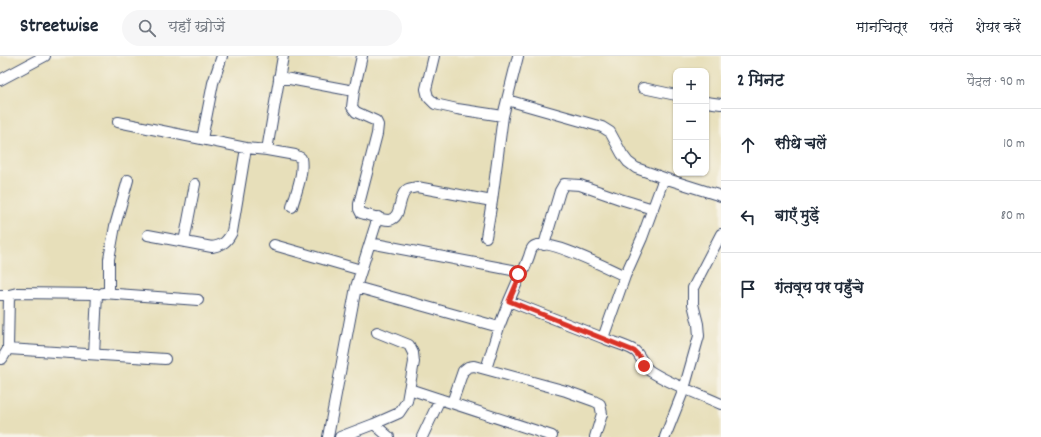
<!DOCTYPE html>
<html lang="hi">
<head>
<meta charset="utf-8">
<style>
	:root { --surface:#fff; --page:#f6f6f7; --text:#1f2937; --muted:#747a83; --line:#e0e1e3 }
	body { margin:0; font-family:Dekko,"Playpen Sans Deva",sans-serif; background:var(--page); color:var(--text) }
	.controls { position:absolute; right:12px; top:12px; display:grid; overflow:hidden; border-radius:8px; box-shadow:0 1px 3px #0004 }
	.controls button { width:36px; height:36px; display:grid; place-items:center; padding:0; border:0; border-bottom:1px solid var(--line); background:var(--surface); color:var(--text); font:20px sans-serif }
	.stop { position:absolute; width:12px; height:12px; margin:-9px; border:3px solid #d93025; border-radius:50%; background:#fff }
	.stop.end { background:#d93025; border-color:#fff; box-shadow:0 1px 4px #0008 }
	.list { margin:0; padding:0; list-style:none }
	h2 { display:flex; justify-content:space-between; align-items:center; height:52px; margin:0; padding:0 16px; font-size:17px }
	h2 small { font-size:13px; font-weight:400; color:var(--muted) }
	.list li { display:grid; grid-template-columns:26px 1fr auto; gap:12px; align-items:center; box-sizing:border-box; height:72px; padding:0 16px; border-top:1px solid var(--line) }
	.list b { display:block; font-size:15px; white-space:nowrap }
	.list em { font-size:13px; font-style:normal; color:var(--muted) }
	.icon { flex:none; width:22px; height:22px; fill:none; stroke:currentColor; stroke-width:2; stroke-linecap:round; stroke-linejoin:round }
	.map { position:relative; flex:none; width:721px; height:381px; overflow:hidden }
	header { display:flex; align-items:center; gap:24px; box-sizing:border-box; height:56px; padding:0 20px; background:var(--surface); border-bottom:1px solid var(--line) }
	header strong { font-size:19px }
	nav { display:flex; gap:22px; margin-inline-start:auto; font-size:14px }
	.search { width:280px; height:36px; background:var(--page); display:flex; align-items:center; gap:10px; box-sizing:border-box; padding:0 14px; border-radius:22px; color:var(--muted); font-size:15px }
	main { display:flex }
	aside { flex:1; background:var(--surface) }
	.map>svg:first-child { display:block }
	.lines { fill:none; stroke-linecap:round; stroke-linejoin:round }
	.street-casing { stroke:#3a496c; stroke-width:12 }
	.street { stroke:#fff; stroke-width:10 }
	.route { stroke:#d93025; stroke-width:5 }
</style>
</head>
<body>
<header>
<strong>Streetwise</strong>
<div class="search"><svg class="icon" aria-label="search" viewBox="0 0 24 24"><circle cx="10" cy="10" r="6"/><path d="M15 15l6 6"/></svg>यहाँ खोजें</div>
<nav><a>मानचित्र</a><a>परतें</a><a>शेयर करें</a></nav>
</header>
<main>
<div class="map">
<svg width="721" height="381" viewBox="0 0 721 381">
	<rect width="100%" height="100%" fill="#f7f3e8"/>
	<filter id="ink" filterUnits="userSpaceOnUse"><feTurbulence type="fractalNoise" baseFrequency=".025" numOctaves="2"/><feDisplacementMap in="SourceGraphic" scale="8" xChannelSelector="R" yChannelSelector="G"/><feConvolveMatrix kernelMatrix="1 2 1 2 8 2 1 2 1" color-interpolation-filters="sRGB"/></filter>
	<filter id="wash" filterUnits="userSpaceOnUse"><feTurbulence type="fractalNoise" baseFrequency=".012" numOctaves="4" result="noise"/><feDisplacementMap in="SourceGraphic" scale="16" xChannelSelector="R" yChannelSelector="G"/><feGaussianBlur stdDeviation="0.9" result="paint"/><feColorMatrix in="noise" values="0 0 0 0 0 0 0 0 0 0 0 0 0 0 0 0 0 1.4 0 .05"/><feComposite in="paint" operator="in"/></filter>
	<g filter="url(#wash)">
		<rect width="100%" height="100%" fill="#e7dfba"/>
	</g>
	<g filter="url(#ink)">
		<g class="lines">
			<defs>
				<path id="street" d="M434,0L426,33L428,41L435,48L457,53L503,60
					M279,21L354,35L362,0
					M0,24L45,0
					M643,32L676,39
					M354,35L352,51L356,56L376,65L378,69L377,78L359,148V153L361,157C369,159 381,164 389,164C403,162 397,139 408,133C410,132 414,132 417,131L492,145L503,60L518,0
					M706,46L721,48
					M118,66L246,92L267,94L283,0
					M202,83L213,27L222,0
					M267,94L295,99L301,102C304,118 296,136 292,151
					M664,122L721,140
					M148,179L212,191C223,189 227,186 232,176L246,92
					M486,181L492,145
					M184,186L195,128
					M370,187L512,214L517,217L519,222L509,245L603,282L625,220L642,182L664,122L636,112L628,106L622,98L610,76L602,71L507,44
					M274,189L361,214
					M544,189L560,135L564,128L580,129L620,143L653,153
					M519,222C523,216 526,210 528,203C530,199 530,194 533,191C544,179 611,214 625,220
					M356,231L499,271
					M103,237L198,244
					M109,237V203L115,170L128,124
					M0,239H9L8,293
					M9,239L17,237L97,238L94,298
					M603,282C612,286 628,290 635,295C642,301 642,309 650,315C672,329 697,337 721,348
					M0,303H2L8,293L165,303
					M486,313L499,271L509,245
					M409,333L552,380
					M452,347L463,315L468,311L474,310L566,335L594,345L600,348L602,358L595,381
					M374,368L389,381
					M328,381L356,231L378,161
					M340,381L374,368L399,357L407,345L414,306L413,297L409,289L377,276
					M422,381L440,343
					M665,381L684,333L699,280L698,268L693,248V232L721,178"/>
			</defs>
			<use href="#street" class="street-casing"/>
			<use href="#street" class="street"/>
		</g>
	</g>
	<g class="lines" filter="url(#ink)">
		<path class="route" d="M518,218L519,222L509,245L634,295L639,300L644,310"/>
	</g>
</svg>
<div class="controls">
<button>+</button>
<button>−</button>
<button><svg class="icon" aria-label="locate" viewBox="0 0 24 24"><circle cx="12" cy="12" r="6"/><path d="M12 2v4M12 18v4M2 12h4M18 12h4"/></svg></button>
</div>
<div class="stop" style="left:518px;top:218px"></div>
<div class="stop end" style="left:644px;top:310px"></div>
</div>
<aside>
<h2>2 मिनट<small>पैदल · 90 m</small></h2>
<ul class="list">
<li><svg class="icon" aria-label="ahead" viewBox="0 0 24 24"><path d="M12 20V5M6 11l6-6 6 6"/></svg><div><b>सीधे चलें</b></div><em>10 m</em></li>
<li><svg class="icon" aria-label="left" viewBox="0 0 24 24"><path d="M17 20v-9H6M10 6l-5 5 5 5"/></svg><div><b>बाएँ मुड़ें</b></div><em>80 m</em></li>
<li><svg class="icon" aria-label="arrive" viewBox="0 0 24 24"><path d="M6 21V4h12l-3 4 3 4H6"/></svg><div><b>गंतव्य पर पहुँचे</b></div></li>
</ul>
</aside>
</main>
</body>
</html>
